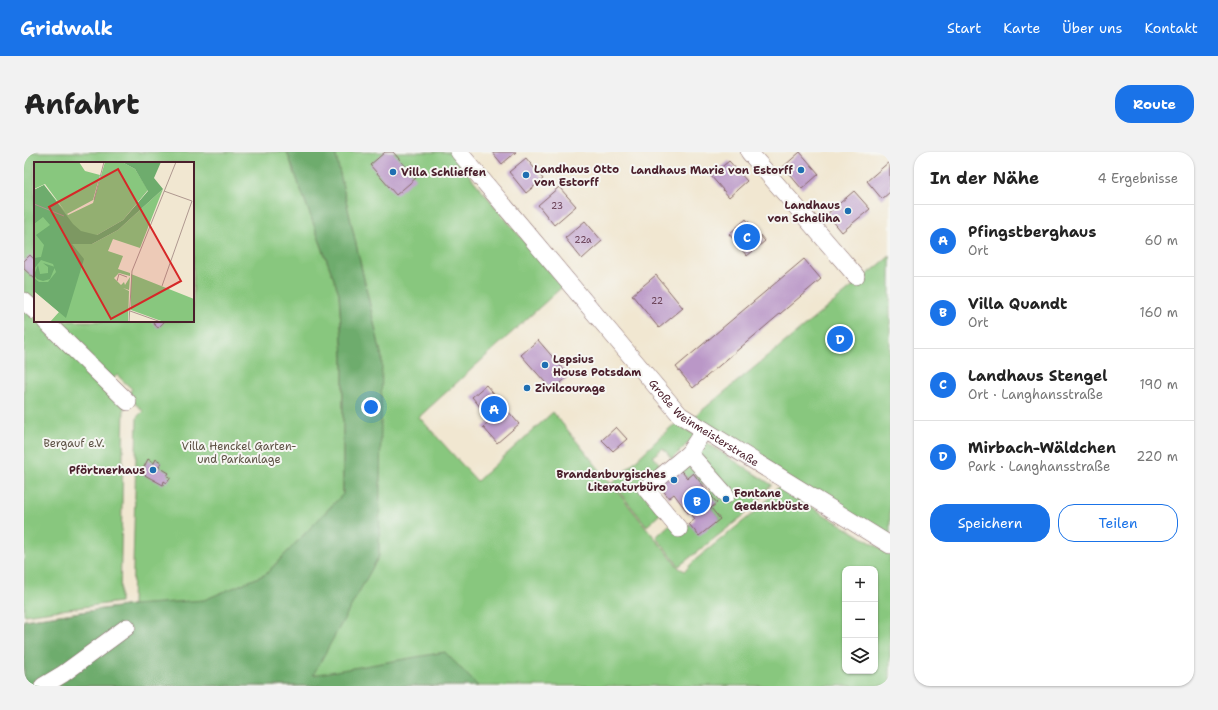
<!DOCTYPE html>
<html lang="de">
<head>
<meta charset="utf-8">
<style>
	:root { --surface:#fff; --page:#f2f2f2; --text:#222; --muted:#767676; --line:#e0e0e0; --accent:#1a73e8 }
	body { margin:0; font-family:"Shantell Sans",sans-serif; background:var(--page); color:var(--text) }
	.controls { position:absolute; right:12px; bottom:12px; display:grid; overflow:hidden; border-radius:8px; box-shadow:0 1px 3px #0004 }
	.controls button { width:36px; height:36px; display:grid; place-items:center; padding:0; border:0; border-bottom:1px solid var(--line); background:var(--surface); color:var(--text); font:20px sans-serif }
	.you { position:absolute; left:347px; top:255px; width:14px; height:14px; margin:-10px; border:3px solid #fff; border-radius:50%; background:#1a73e8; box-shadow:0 0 0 6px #1a73e833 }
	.badge { display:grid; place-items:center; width:26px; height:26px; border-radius:50%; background:var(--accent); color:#fff; font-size:13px; font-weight:700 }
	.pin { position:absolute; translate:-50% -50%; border:2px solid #fff; box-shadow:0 1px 4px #0006 }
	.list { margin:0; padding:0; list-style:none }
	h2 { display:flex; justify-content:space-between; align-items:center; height:52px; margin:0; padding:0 16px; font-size:17px }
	h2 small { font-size:13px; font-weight:400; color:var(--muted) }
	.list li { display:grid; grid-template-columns:26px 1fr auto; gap:12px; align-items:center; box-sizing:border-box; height:72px; padding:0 16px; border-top:1px solid var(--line) }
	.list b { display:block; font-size:15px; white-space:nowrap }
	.list p { margin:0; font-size:13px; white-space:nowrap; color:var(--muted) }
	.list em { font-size:13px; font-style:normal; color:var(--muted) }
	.actions { display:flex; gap:8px; padding:12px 16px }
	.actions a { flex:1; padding:9px 0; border:1px solid var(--accent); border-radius:16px; text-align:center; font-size:14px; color:var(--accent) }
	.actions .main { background:var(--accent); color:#fff }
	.icon { flex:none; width:22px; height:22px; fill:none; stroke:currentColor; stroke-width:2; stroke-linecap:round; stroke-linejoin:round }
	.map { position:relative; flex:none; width:866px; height:534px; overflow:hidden; border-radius:16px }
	header { display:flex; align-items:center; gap:24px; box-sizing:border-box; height:56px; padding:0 20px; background:var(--accent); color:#fff }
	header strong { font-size:19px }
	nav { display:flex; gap:22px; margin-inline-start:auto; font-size:14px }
	.intro { display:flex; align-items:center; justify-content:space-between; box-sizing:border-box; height:96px; padding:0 24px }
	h1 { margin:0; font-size:28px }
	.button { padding:10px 18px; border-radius:16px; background:var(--accent); color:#fff; font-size:14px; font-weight:700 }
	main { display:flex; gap:24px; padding:0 24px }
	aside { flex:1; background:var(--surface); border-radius:16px; box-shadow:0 1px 3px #0004 }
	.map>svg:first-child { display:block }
	.green { fill:#88c77e; stroke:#697354; fill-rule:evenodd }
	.forest { fill:#6eac6d; stroke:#5c664c }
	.building { fill:#ba97c7 }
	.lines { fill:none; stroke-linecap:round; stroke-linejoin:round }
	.minor-casing { stroke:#846565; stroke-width:18 }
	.minor { stroke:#fff; stroke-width:17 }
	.poi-dot { fill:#1f6fb2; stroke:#f6f6f2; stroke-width:1.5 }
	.labels { text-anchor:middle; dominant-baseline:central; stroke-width:4; stroke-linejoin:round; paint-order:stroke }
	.number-label { font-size:9px; fill:#663d52 }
	.poi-label { font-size:11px; font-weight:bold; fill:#4a1f2b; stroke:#f6f6f2; text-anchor:start }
	.street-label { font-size:11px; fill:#4a1f2b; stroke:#f6f6f2 }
	.park-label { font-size:11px; fill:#5d5144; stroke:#f6f6f2 }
	.inset-road { fill:none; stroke:#ae978f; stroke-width:1 }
	.view { fill:#d62828; fill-opacity:0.15; stroke:#d62828; stroke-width:2 }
	.inset-edge { fill:none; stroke:#4a1f2b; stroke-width:2 }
</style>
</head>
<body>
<header>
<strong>Gridwalk</strong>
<nav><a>Start</a><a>Karte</a><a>Über uns</a><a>Kontakt</a></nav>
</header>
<div class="intro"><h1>Anfahrt</h1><a class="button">Route</a></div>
<main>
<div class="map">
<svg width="866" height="534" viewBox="0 0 866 534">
	<rect width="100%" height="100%" fill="#f6f6f2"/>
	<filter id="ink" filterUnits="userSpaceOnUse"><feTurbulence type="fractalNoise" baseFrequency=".025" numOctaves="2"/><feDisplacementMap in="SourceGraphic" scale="8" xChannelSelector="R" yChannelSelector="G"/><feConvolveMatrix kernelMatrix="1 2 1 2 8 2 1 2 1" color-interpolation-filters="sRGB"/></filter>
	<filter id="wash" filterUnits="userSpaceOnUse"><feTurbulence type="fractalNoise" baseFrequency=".012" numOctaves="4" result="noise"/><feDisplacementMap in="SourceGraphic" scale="16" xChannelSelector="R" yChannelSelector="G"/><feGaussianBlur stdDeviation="0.9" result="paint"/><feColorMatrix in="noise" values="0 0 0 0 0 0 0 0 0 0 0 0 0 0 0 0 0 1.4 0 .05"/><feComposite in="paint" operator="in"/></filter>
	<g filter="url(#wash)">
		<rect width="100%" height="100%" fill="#f1e7d1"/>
		<path class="green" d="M0,0H263L315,141L319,205V342L242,422L289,523L358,206L311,0H426L538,135L395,265L453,329L529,260L655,416L661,419L671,408L737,355L754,335L866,402V534H0V468L108,453L113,265L119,259L103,244L108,237L93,223L88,228L27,169H169V11H11V154L0,143ZM821,417H851V519H821Z
			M866,104V387L665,269Z
			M0,155L11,165V169H15L100,251L96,450L0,463Z
			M652,272L672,283L648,307L639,296L629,304L638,315L614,335L636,362L623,374L588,331L647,275Z
			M678,288L748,333L742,338L739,344L719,364L655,414L632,385L645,373L660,377L665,372L696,367L687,356L684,340L689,337L672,302Z
			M662,309L683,329L678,333L663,326L654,315Z"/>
		<path class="forest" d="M263,0H311L358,206L355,404L289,523L421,500L454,534H0V468L108,453L180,448L242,422L319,342V205L315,141Z"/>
		<g id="blocks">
			<path class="building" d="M361,0H369L392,26L372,43L346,13Z
				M468,0H492L478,12Z
				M776,0L795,22L778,37L759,15Z
				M502,6L519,27L502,41L485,20Z
				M705,9L723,29L705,45L687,24Z
				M866,9V40L858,47L843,29Z
				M535,35L552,54L530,73L514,53Z
				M830,39L846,57L818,80L803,62Z
				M722,67L741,89L723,104L705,82Z
				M561,69L578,89L558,107L541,86Z
				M6,103L11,108V127L0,117V109Z
				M780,107L797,127L669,236L652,215Z
				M632,123L659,156L635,176L608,143Z
				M127,169H141L134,176Z
				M514,188L545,224L528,238L497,203Z
				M462,233L495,272L473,291L459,275L467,268L448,245Z
				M592,275L603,287L589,299L578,288Z
				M124,307L130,311L132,307L137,310L135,315L145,321L143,324L147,325L143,331L140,329L139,333L117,321Z
				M654,315L663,326L669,321L693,351L687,356L696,367L675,384L665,372L671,367L666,360L664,361L650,342L645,346L634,332Z"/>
		</g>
	</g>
	<g filter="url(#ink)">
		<use href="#blocks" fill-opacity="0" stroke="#846565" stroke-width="1"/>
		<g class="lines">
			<defs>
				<g id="minor">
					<path id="s1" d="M435,0L656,263L866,393"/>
					<path d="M725,0L832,124"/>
					<path d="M0,149L11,159"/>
					<path d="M21,169L104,250"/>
					<path d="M680,278L665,301L702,343"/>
					<path d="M655,377L622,337L665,301"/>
					<path d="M19,534L39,522L103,475"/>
				</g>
			</defs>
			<use href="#minor" class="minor-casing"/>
			<use href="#minor" class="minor"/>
		</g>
	</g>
	<g class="poi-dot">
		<circle cx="777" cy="18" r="4"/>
		<circle cx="369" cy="20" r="4"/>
		<circle cx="502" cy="23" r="4"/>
		<circle cx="824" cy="59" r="4"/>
		<circle cx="521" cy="213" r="4"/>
		<circle cx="503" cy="236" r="4"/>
		<circle cx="129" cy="318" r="4"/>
		<circle cx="650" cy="328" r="4"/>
		<circle cx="702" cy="347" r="4"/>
	</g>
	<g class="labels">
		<g class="number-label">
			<text x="533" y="54">23</text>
			<text x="559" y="88">22a</text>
			<text x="633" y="149">22</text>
		</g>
		<g class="poi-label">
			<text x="510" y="17">Landhaus Otto<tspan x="510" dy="13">von Estorff</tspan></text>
			<text x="769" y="18" text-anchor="end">Landhaus Marie von Estorff</text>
			<text x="377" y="20">Villa Schlieffen</text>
			<text x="816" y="53" text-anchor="end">Landhaus<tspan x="816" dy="13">von Scheliha</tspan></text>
			<text x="529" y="207">Lepsius<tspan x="529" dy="13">House Potsdam</tspan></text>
			<text x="511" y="236">Zivilcourage</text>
			<text x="121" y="318" text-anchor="end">Pförtnerhaus</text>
			<text x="642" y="322" text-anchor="end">Brandenburgisches<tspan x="642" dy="13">Literaturbüro</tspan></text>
			<text x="710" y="341">Fontane<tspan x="710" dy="13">Gedenkbüste</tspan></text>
		</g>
		<g class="street-label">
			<text stroke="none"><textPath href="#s1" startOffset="367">Große Weinmeisterstraße</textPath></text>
		</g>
		<g class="park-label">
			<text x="50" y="291">Bergauf e.V.</text>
			<text x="215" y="294">Villa Henckel Garten-<tspan x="215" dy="13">und Parkanlage</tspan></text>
		</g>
	</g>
	<g transform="translate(10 10)">
		<rect width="160" height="160" fill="#f1e7d1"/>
		<path d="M0,0H45L51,9L66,13L59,38L33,52L11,22L0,27ZM71,0H88L101,7L114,28L89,58L63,73L38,82H58L84,68L129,27L106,86L79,77L74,89L89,94L84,107L96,111V114L85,111L80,116L87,123L90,120L91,123L96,115L95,128L89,126L95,129L94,160H16L25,150L0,129V28L10,23L34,53L59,41ZM97,112L160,137V160H130L97,148Z" fill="#88c77e"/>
		<path d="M88,0H127L120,16L129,27L84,68L58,82H38L50,97L32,156L0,129V116L5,120H14L22,110L19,102L7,98L0,107V96L7,95L10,83L2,73L16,63L9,55L0,62V28L10,23L39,62L47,69L63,73L89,58L114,29L101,7ZM9,101L21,105L16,117L9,119L3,117L0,113L4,103L6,112L14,111V105Z" fill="#6eac6d"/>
		<path class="inset-road" d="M60,38L70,0M0,42L30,54M83,119L85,112L93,115M128,124L158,39L130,29M96,149L127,160M95,160L98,109L142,0"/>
		<path class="view" d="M84,7L147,119L77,157L15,45Z"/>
		<rect width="160" height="160" class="inset-edge"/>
	</g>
</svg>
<div class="controls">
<button>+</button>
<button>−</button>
<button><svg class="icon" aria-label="layers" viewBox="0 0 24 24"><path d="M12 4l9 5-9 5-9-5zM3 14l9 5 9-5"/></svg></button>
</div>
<div class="you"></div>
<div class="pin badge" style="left:470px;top:257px">A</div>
<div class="pin badge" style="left:673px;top:349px">B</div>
<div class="pin badge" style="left:723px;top:85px">C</div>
<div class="pin badge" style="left:816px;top:187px">D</div>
</div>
<aside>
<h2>In der Nähe<small>4 Ergebnisse</small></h2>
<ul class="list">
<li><span class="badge">A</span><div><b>Pfingstberghaus</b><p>Ort</p></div><em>60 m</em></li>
<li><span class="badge">B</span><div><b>Villa Quandt</b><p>Ort</p></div><em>160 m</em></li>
<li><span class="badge">C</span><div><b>Landhaus Stengel</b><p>Ort · Langhansstraße</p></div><em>190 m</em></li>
<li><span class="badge">D</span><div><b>Mirbach-Wäldchen</b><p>Park · Langhansstraße</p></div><em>220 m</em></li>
</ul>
<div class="actions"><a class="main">Speichern</a><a>Teilen</a></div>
</aside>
</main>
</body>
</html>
